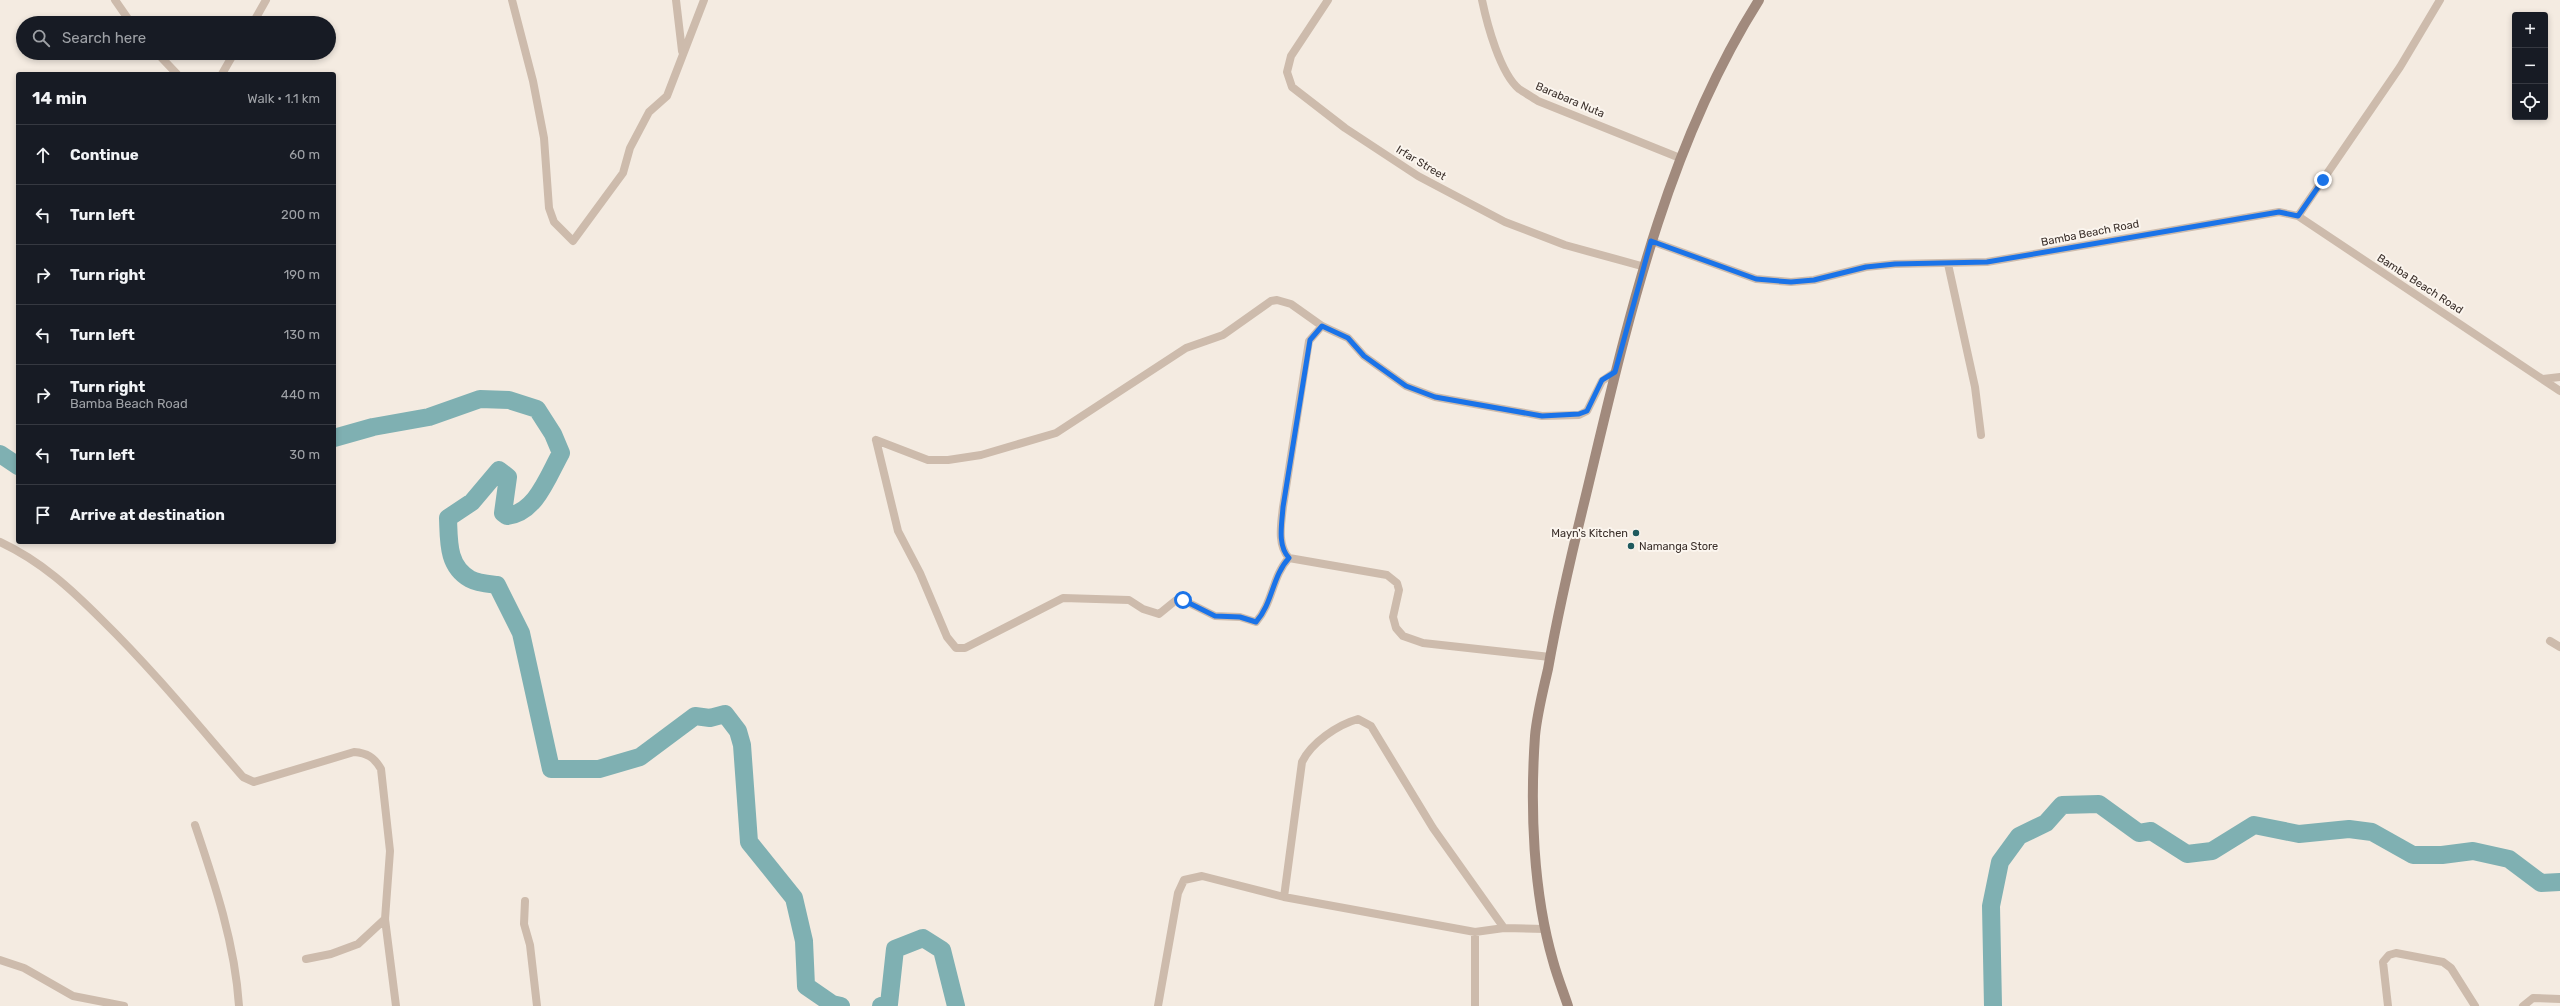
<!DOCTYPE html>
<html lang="en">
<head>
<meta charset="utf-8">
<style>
	:root { --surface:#171b24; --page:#20242c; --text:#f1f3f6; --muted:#9ea1a6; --line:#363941 }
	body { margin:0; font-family:Rubik,sans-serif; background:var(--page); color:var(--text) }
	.controls { position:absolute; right:12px; top:12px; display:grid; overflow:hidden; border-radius:4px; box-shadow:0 2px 6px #0003 }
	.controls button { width:36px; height:36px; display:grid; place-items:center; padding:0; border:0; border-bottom:1px solid var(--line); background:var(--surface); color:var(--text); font:20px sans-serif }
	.stop { position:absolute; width:12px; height:12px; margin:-9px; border:3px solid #1a73e8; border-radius:50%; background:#fff }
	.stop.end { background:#1a73e8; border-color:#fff; box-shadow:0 1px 4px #0008 }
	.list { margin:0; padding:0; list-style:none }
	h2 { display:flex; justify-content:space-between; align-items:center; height:52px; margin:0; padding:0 16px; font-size:17px }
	h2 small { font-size:13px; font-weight:400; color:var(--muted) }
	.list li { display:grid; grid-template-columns:26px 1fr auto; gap:12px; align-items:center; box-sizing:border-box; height:60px; padding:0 16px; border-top:1px solid var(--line) }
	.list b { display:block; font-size:15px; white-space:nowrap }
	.list p { margin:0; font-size:13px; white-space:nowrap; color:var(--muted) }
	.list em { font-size:13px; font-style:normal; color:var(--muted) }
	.icon { flex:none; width:22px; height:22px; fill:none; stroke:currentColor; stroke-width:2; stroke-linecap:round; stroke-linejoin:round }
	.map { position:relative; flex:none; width:2560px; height:1006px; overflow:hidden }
	.search { position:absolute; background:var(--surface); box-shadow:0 2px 6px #0003; left:16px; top:16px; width:320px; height:44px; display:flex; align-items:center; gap:10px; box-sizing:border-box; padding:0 14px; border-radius:22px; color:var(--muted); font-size:15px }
	.panel { position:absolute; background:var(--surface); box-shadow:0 2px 6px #0003; left:16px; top:72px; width:320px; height:472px; border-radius:4px }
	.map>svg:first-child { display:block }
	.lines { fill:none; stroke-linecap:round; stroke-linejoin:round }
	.river { stroke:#7fb0b2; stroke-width:18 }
	.street { stroke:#cdbbac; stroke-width:8 }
	.secondary { stroke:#a18a7d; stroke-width:10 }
	.route { stroke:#1a73e8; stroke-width:5 }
	.poi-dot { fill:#1f5a5e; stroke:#fbf5ee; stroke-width:1.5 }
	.labels { text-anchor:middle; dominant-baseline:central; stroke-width:4; stroke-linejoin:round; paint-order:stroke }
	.street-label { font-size:11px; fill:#3b302b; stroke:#fbf5ee }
	.poi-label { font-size:11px; fill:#3b302b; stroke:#fbf5ee; text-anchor:end }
</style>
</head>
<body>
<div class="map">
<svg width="2560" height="1006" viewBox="0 0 2560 1006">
	<rect width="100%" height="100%" fill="#f4ebe1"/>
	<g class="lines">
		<path class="river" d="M334,438L373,427L429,417L480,399L509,400L537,409L553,434L561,453C548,476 536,513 507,516L503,513L508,477L499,470L472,502L448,518C449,541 447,566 470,579C477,583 489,584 497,585L521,633L551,769H599L640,757L695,716L710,718L725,714L738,731L742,745L749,842L794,898L804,941L806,986L832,1004L841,1006
			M0,454L18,466
			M881,1006L889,1004L895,949L923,938L942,950L956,1006
			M1993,1006L1991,906L2000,862L2019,836L2046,823L2062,805L2099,804L2139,833L2151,831L2187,854L2212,851L2254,825L2299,834L2349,829L2372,832L2413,855H2442L2473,851L2509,859L2541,883L2560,882"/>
		<path class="street" d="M115,0L131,23
			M512,0L533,81L544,138L549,208L554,222L573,241L623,173L630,148L649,112L667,96L704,0
			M676,0L682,51
			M1328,0L1291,56L1287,72L1292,87L1345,128L1418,176L1505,222L1565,245L1645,267
			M1482,0C1487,24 1500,73 1519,89C1525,93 1532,97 1538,101L1680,158
			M253,23L266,0
			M157,53L177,74
			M222,74L234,53
			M2298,216L2400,67L2440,0
			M1651,241L1756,279L1791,282L1814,280L1866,267L1895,264L1987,262L2279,212L2298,216L2560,391
			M1948,264L1975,387L1981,435
			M1322,326L1309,341L1283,507C1281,524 1277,545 1289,558L1387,575L1397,583L1399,590L1393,617L1396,628L1403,636L1423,643L1550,657
			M2543,379L2560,377
			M876,440L928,460H948L981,455L1056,433L1186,348L1223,335L1271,301L1277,300L1291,304L1322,326L1348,338L1364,356L1406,386L1435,397L1542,416L1579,415L1587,411L1602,381L1615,372
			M876,440L898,531L920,573L947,637L956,648H965L1063,598L1129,600L1143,609L1159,614L1175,601L1183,600L1215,616L1240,617L1256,622C1273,603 1272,576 1289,558
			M0,542C41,561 71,589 103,621C153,670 197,724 243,777L254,782L354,752C367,753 374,757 381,769L390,851L385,919L396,1006
			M2550,641L2560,647
			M195,825C215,884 235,944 239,1006
			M1284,897L1302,762C1311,743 1337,725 1358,719L1371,726L1433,828L1504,928
			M525,901L524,924L530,945L537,1006
			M1475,932V1006
			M306,959L331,954L358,944L385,919
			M0,960L24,968L73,996L124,1006
			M1158,1006L1178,893L1184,880L1202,876L1284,897L1475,932L1504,928L1545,929
			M2388,1006L2383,962L2389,955L2396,953L2443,962L2451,968L2475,1006
			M2523,1006L2533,998L2560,999"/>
		<path class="secondary" d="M1568,1006C1563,991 1557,976 1553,961C1533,892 1530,808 1535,736C1537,714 1543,691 1548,669C1558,612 1571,556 1585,499C1626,329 1664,150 1759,0"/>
	</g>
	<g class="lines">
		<path class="route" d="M1183,600L1215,616L1240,617L1256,622C1273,603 1272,576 1289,558C1277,545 1282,524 1283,507L1310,340L1322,326L1348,338L1364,356L1406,386L1435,397L1542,416L1579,414L1587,411L1602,380L1615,372L1651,241L1756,279L1791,282L1814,280L1866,267L1895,264L1987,262L2279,212L2298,216L2323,180"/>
	</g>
	<g class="poi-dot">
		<circle cx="1636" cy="533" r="4"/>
		<circle cx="1631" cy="546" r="4"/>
	</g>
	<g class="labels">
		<g class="street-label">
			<text transform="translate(1570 100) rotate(23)">Barabara Nuta</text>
			<text transform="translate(1421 163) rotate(31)">Irfar Street</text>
			<text transform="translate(2090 233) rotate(-11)">Bamba Beach Road</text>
			<text transform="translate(2420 284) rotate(33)">Bamba Beach Road</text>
		</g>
		<g class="poi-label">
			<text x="1628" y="533">Mayn's Kitchen</text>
			<text x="1639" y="546" text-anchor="start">Namanga Store</text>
		</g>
	</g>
</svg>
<div class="controls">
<button>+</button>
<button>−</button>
<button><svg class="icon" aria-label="locate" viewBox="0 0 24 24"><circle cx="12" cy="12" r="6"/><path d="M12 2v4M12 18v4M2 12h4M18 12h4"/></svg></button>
</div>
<div class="stop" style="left:1183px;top:600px"></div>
<div class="stop end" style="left:2323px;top:180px"></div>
<div class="search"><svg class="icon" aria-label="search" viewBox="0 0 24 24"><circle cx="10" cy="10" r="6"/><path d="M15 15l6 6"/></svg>Search here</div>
<section class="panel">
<h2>14 min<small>Walk · 1.1 km</small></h2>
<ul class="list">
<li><svg class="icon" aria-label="ahead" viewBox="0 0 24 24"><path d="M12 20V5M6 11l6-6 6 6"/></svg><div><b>Continue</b></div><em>60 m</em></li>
<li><svg class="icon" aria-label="left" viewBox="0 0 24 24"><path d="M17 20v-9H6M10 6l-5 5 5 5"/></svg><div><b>Turn left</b></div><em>200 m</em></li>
<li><svg class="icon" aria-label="right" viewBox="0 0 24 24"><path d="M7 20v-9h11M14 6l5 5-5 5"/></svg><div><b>Turn right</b></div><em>190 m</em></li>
<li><svg class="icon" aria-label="left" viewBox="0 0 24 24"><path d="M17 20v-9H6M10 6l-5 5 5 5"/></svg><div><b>Turn left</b></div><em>130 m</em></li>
<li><svg class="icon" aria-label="right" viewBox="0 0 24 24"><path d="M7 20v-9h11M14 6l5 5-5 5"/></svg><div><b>Turn right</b><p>Bamba Beach Road</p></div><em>440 m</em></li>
<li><svg class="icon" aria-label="left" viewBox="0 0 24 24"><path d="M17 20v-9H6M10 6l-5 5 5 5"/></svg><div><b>Turn left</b></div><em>30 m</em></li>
<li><svg class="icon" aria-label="arrive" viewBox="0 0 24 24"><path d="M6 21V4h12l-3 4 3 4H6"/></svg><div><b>Arrive at destination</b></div></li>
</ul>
</section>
</div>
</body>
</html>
